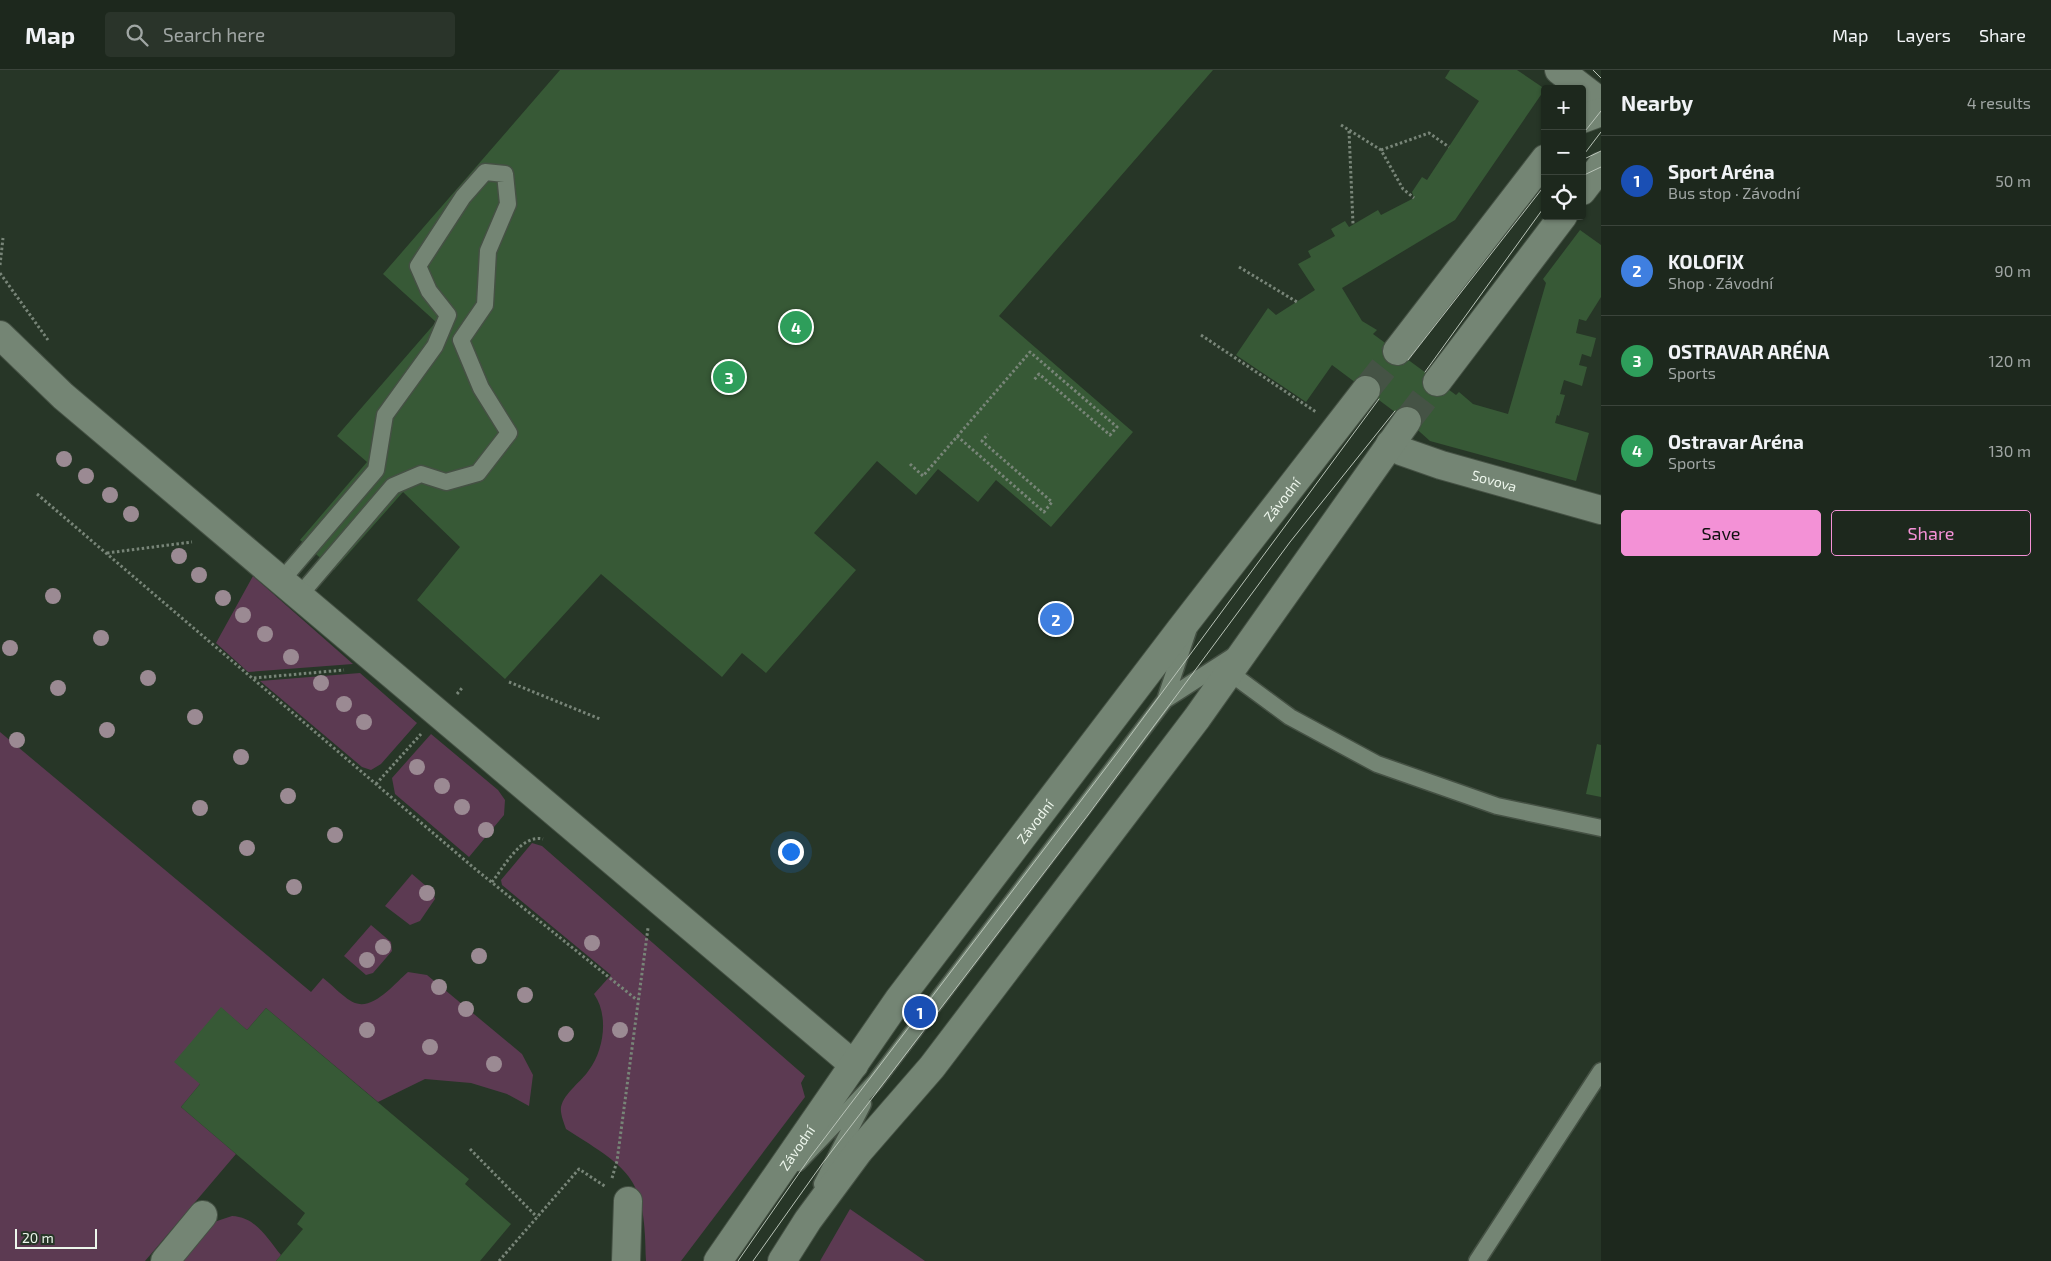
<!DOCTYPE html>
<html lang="en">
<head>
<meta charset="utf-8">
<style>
	:root { --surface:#1d281d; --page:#2a342a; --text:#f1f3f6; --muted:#a0a6a4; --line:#3b443b; --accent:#f391d6 }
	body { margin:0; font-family:"Exo 2",sans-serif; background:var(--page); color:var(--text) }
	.controls { position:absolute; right:15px; top:15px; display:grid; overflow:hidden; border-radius:5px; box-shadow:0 1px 4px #0004 }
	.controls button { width:45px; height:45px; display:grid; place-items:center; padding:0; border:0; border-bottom:1px solid var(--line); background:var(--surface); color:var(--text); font:25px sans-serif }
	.scale { position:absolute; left:15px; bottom:12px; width:82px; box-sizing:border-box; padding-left:5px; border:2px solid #edf6ec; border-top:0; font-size:14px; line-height:18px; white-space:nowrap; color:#edf6ec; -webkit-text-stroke:4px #273627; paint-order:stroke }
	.you { position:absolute; left:790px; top:781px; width:18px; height:18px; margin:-12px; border:4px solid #fff; border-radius:50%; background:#1a73e8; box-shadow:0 0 0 8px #1a73e833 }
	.badge { display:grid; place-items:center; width:32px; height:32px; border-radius:50%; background:var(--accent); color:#fff; font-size:16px; font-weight:700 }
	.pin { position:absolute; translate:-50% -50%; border:2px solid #fff; box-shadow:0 1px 5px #0006 }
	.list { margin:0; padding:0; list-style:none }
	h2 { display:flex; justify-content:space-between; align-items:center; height:65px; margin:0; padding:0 20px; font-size:21px }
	h2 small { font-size:16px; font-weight:400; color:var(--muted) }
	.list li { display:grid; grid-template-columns:32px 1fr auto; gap:15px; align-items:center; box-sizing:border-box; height:90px; padding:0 20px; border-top:1px solid var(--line) }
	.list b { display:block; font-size:19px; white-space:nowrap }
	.list p { margin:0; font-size:16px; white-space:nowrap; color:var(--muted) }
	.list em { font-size:16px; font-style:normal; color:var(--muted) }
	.actions { display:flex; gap:10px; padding:15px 20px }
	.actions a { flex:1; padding:11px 0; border:1px solid var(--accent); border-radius:5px; text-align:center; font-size:18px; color:var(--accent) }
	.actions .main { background:var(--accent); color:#111 }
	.icon { flex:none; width:28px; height:28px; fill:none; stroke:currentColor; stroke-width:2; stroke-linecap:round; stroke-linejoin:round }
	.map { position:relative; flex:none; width:1601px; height:1191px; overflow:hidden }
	header { display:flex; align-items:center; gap:30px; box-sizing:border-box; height:70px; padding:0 25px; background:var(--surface); border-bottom:1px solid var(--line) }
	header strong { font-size:24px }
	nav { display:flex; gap:28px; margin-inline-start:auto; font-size:18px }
	.search { width:350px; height:45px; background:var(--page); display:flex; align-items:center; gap:12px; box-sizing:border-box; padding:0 18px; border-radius:5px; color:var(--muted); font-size:19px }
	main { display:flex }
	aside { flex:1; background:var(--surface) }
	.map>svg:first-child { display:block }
	.green { fill:#5c3a52 }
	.building { fill:#375936 }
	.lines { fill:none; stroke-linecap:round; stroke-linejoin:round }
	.street-tunnel { stroke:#455345; stroke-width:28; stroke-dasharray:28 14; stroke-linecap:butt }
	.lane-casing { stroke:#455144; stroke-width:19 }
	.street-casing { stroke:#455144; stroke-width:30 }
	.path { stroke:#788578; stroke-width:3; stroke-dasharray:2.5 2.5; stroke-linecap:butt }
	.lane { stroke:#748574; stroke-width:16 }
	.street { stroke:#748574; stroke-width:28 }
	.tram { stroke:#b9c4b8; stroke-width:1 }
	.tree { fill:#9b8a93 }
	.labels { text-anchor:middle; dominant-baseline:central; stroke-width:4.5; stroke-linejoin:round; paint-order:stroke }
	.street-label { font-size:14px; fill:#edf6ec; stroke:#273627 }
</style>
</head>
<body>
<header>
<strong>Map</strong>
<div class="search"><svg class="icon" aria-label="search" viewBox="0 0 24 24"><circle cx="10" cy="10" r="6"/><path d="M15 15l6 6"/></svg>Search here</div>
<nav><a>Map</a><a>Layers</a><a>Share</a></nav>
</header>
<main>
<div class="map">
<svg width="1601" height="1191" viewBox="0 0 1601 1191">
	<rect width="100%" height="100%" fill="#273627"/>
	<path class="green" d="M253,506L353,594L248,602L216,573Z
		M360,603L417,653L381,694L371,700L362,697L260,611Z
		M0,662L311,922L323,908C331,914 346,930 355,933C374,940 395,913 408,902L427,905L522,984L533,1005L529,1036L507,1024L471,1013L425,1009L378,1032L266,938L247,960L221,938L200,1014L181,1037L236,1084L145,1191H0Z
		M431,664L498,720L505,730L504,745L469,787L395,724L392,708Z
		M532,773L542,776L805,1006L801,1013L805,1027L681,1191H646C645,1108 634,1102 566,1059C564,1053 560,1044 561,1037C564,1023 582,1011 589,1000C604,980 609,945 594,924L611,905L502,815L501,810Z
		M412,804L433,822L435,829L420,851L410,855L385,836Z
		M371,855L391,872L392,881L373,903L366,905L344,886Z
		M850,1139L925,1191H820Z
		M232,1146C256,1147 267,1168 281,1185L276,1191H179L211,1153Z"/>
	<path class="building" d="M560,0H1213L999,246L1133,362L1051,457L996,410L978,432L938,399L916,425L877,391L814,463L856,500L766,603L742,583L722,607L601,504L505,609L417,530L460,477L403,422L334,500L300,470L367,392L337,366L436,252L383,204Z
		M1450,0H1517L1545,19L1455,150L1342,218L1362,251L1377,260L1373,264L1456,325L1459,322L1473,334L1508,344L1546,213L1543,209L1580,160L1601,175V227L1586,251L1579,249L1576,263L1596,268L1591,287L1582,284L1579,295L1587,297L1582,316L1564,310L1560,324L1565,325L1559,346L1557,345L1555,353L1589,363L1576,411L1430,371L1411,354L1332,295L1306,332L1236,285L1268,238L1276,245L1315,220L1298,194L1311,187L1308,181L1335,166L1331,159L1345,151L1349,157L1378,140L1381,145L1414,128L1412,122L1422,107L1427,110L1479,31L1445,8Z
		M1597,674L1601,675V727L1586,724Z
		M221,937L247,960L266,938L469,1109L465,1114L511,1154L480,1191H276L303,1159L297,1154L305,1143L181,1037L200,1014L174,992Z"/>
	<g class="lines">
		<path class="street-tunnel" d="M1366,320L1397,281
			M1407,351L1437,312"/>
		<defs>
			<path id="lane" d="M281,511L376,400L385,345L435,276L448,245L429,221L418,196L463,127L485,102L505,104L508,134L488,181L485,235L461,270L481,318L509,363L478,403L446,412L421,404L393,416L299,526
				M1229,602L1290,647L1377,694L1497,736L1601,758
				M1165,630L1235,585
				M798,1093L875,1012L1165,630L1188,561
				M822,1114L863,1034
				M1477,1191L1601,1001"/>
			<g id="street">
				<path d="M1559,0L1601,32"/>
				<path d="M1582,49L1601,42"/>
				<path d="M1582,121L1601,96"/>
				<path d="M0,265L63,326L854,995"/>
				<path d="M1397,281L1545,89"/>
				<path d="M1437,312L1563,146"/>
				<path id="s1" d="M1390,374L1401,381L1441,395L1601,440"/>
				<path d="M165,1191L203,1145"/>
				<path d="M626,1191L628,1131"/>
				<path id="s2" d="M718,1191L899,929L1180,560L1366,320"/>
				<path d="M782,1191L808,1150L859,1081L932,997L1197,648L1407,351"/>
			</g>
		</defs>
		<use href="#lane" class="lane-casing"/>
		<use href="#street" class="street-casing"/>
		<path class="path" d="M1341,55L1381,80L1403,119L1414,128
			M1349,61L1353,154
			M1381,80L1429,63L1449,77
			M0,195L3,168
			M1239,197L1297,232
			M0,203L48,270
			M1201,265L1316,342
			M957,366L1044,442L1052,432L982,371L988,364
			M910,394L923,406L1030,282L1117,357L1110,365L1039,304L1034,310
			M37,424L474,798L637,930
			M107,483L192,472
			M254,608L344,600
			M509,612L600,649
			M457,624L462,618
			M376,714L421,664
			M492,812C504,797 521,764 543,769
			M470,1079L537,1147
			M612,1108L617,1091L648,858
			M499,1191L579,1099L606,1117"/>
		<use href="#lane" class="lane"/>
		<use href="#street" class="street"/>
		<path class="tram" d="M1593,0L1601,8
			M1582,65L1601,41
			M1582,87L1601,62
			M1582,90L1601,81
			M1582,106L1601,97
			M1408,290L1545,115
			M1425,302L1545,136
			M738,1191L811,1086L1121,678L1379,329
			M753,1191L822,1094L1088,745L1290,472L1395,341"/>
	</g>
	<g class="tree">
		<circle cx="64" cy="389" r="8"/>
		<circle cx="86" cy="406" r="8"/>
		<circle cx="110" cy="425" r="8"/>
		<circle cx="131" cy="444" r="8"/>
		<circle cx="179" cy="486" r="8"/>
		<circle cx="199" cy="505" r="8"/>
		<circle cx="53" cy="526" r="8"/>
		<circle cx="223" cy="528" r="8"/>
		<circle cx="243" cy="545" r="8"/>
		<circle cx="265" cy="564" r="8"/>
		<circle cx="101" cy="568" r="8"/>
		<circle cx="10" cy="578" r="8"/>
		<circle cx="291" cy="587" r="8"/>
		<circle cx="148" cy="608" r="8"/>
		<circle cx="321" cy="613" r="8"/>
		<circle cx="58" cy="618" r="8"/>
		<circle cx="344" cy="634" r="8"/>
		<circle cx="195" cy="647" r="8"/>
		<circle cx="364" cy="652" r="8"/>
		<circle cx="107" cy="660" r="8"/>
		<circle cx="17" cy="670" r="8"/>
		<circle cx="241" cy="687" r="8"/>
		<circle cx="417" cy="697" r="8"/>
		<circle cx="442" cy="716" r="8"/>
		<circle cx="288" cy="726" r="8"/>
		<circle cx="462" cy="737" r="8"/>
		<circle cx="200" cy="738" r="8"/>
		<circle cx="486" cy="760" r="8"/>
		<circle cx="335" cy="765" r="8"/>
		<circle cx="247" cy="778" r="8"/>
		<circle cx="294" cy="817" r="8"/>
		<circle cx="427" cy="823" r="8"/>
		<circle cx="592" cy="873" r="8"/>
		<circle cx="383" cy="877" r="8"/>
		<circle cx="479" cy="886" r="8"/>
		<circle cx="367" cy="890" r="8"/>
		<circle cx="439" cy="917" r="8"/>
		<circle cx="525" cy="925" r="8"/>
		<circle cx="466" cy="939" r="8"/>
		<circle cx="367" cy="960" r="8"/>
		<circle cx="620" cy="960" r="8"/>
		<circle cx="566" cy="964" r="8"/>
		<circle cx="430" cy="977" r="8"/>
		<circle cx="494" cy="994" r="8"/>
	</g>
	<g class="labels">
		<g class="street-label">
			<text stroke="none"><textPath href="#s1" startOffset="111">Sovova</textPath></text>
			<text stroke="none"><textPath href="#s2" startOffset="948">Závodní</textPath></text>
			<text stroke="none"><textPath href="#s2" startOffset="542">Závodní</textPath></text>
			<text stroke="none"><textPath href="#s2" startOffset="138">Závodní</textPath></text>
		</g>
	</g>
</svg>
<div class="controls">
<button>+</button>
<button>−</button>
<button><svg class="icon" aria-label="locate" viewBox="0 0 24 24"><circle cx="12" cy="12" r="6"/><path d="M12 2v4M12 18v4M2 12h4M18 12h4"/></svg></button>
</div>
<div class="scale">20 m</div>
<div class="you"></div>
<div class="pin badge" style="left:920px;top:942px;background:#1a4fb4">1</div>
<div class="pin badge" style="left:1056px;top:549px;background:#3f7fe0">2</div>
<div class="pin badge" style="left:729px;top:307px;background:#2e9e5b">3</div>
<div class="pin badge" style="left:796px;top:257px;background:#2e9e5b">4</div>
</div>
<aside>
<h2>Nearby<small>4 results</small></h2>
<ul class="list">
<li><span class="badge" style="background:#1a4fb4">1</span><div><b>Sport Aréna</b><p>Bus stop · Závodní</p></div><em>50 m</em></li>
<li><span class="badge" style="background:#3f7fe0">2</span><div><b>KOLOFIX</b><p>Shop · Závodní</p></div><em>90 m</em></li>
<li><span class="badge" style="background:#2e9e5b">3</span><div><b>OSTRAVAR ARÉNA</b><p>Sports</p></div><em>120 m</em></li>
<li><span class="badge" style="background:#2e9e5b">4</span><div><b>Ostravar Aréna</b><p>Sports</p></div><em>130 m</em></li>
</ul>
<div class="actions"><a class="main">Save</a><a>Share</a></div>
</aside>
</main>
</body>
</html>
